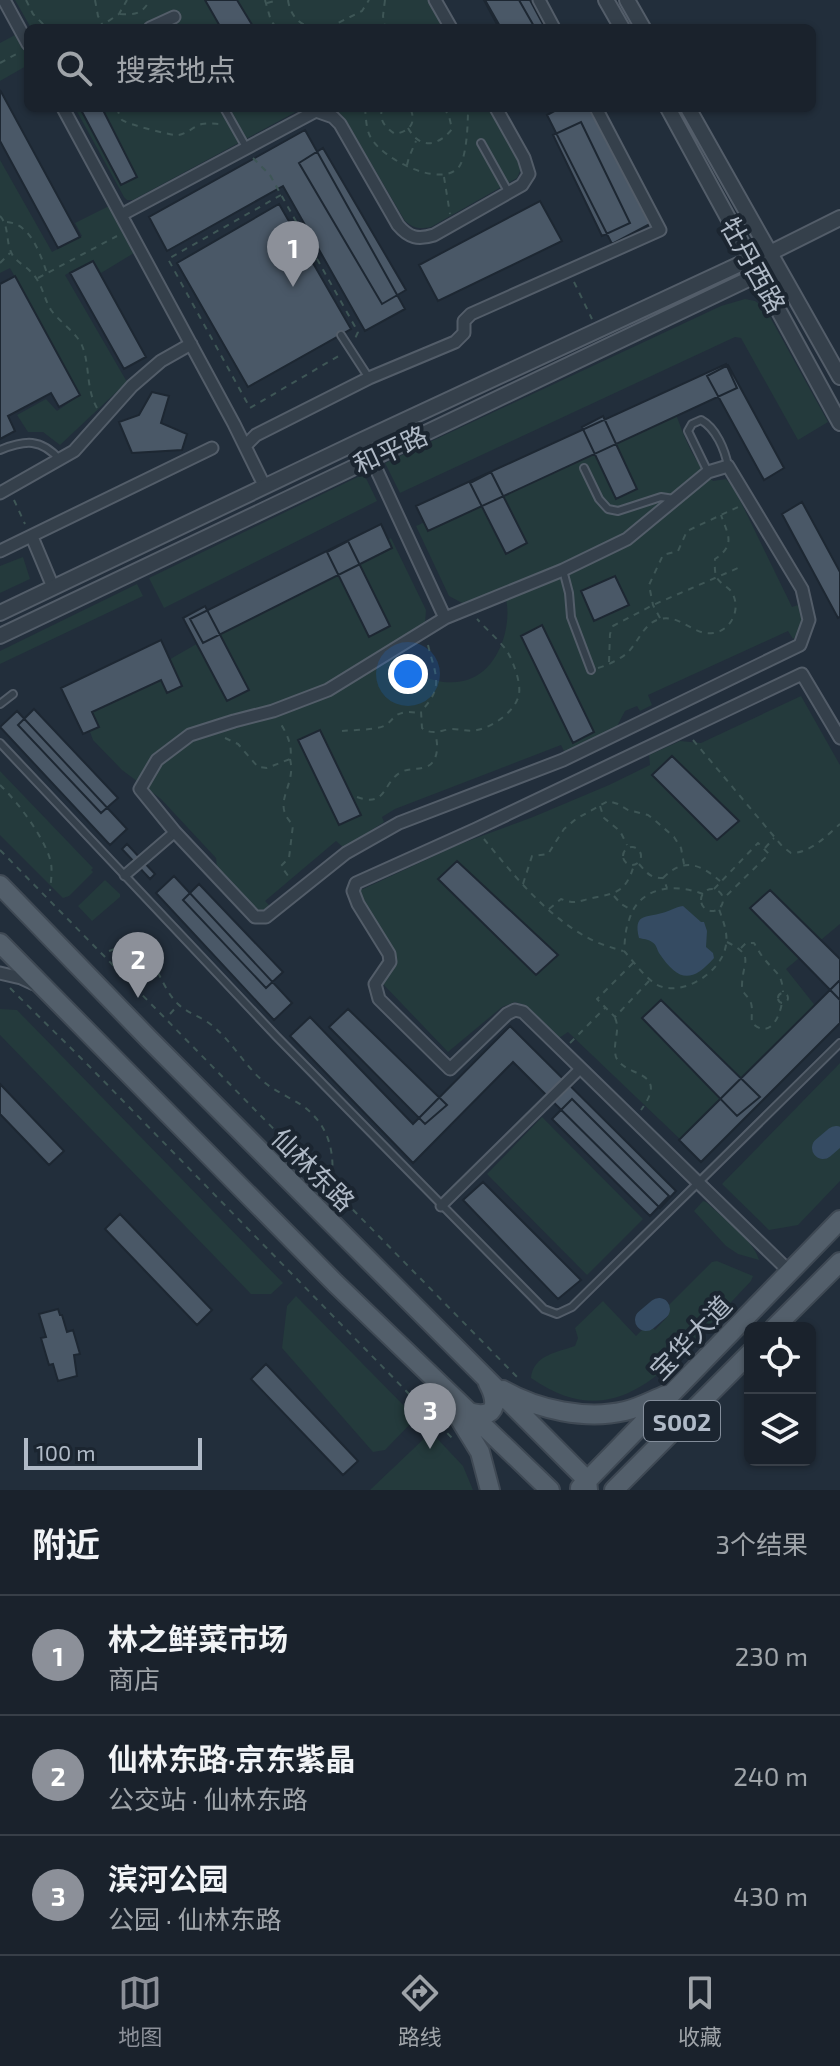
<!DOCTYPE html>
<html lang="zh">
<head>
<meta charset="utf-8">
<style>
	:root { --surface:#1a222c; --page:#272f38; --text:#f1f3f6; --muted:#9fa4a9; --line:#383f48; --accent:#8c9099 }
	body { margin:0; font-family:"Exo 2","Noto Sans SC",sans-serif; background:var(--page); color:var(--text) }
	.controls { position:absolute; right:24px; bottom:24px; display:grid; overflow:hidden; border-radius:12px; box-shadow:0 2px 6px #0004 }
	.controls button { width:72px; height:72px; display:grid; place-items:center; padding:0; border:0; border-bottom:2px solid var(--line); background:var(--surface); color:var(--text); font:40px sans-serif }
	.scale { position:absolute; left:24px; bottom:20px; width:178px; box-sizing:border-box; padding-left:8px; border:4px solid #b0bac7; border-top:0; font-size:22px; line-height:28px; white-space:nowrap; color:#b0bac7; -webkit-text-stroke:6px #1b2530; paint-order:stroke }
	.you { position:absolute; left:408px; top:674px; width:28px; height:28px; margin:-20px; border:6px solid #fff; border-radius:50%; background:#1a73e8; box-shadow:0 0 0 12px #1a73e833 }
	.badge { display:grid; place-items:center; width:52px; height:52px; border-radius:50%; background:var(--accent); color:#fff; font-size:26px; font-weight:700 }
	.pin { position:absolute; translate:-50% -66px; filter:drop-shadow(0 2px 4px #0008) }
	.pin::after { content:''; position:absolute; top:42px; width:28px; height:24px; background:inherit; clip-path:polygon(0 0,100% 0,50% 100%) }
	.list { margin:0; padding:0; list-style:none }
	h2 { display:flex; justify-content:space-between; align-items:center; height:104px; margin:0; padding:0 32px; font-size:34px }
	h2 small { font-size:26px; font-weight:400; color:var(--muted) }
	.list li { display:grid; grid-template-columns:52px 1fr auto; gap:24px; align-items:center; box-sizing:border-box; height:120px; padding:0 32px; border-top:2px solid var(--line) }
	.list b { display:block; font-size:30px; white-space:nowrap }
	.list p { margin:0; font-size:26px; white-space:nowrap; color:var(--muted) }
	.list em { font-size:26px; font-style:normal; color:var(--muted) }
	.icon { flex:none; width:44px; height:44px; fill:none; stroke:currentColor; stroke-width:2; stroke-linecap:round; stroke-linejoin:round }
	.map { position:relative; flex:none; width:840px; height:1490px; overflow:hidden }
	.search { position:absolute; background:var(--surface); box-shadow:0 2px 6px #0004; left:24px; right:24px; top:24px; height:88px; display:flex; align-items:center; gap:20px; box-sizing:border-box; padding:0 28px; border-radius:12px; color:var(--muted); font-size:30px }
	.sheet { height:464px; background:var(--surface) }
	nav { display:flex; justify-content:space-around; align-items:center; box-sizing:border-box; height:112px; border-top:2px solid var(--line); background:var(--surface); font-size:22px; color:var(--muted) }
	nav a { display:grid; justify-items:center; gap:4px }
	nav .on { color:var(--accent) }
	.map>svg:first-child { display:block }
	.green { fill:#243a3c }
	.water { fill:#354b62 }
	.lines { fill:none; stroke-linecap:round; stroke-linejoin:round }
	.river { stroke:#354b62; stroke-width:22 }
	.building { fill:#4a5867; stroke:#1d2732; stroke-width:2 }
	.service-casing { stroke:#535d69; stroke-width:10 }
	.pedestrian-casing { stroke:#535d69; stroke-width:13 }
	.minor-casing { stroke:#535d69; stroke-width:15 }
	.tertiary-casing { stroke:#535d69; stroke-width:18 }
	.primary-casing { stroke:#3f4954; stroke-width:22 }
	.path { stroke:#3e5656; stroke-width:2; stroke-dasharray:6 6; stroke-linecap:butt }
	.service { stroke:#35404b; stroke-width:6 }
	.pedestrian { stroke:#35404b; stroke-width:9 }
	.minor { stroke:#35404b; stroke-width:11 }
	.tertiary { stroke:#35404b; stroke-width:14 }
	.primary { stroke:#535f6b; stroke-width:18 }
	.labels { text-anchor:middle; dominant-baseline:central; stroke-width:8; stroke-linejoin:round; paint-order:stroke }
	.shield { fill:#1b2530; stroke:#838d9a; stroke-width:2 }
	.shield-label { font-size:24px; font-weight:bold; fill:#b0bac7 }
	.street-label { font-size:26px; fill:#b0bac7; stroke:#1b2530 }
</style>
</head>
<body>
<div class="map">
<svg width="840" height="1490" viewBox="0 0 840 1490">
	<rect width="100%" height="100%" fill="#222e3b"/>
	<path class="green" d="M15,0H431L447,28H31Z
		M15,35L28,56V65L0,81V43Z
		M75,108H303L133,200H127L124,197Z
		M329,108H492L523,164L517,178L431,227C420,229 414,229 405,221L345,119L336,110Z
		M0,160L52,252L82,236L75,223L109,206L134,253L101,273L93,260L65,275L127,382L60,445L43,432H28L17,415L46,399L57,411L80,395L10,268L0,273Z
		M745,299L755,301L765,308L828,422L798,440L741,338L735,337L400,493L385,463L721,306Z
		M674,409C684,436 692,460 713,481L726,479L735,490L792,607L801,604C804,619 806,628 793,639L788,631L648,695L652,705L640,711L637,706L625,711L614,732L565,753L561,745L395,809L382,817L384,822L344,848L336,841L265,901L271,907L264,912L256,910L217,867L216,858L161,799L122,770L93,740L82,710L212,635L391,538L426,610L425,624L390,647C405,673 443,691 472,678C502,665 515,617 503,589L466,605L449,596L416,526Z
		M364,474L377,501L164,608L149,578Z
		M23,557L30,579L0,593V566Z
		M137,584L143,596L0,664V651Z
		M801,696L840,765V924L786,969L817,1008L682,1141L568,1032L559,1038L525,1005L515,1002L502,1007L448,1052L382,983L394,966L393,955L360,896L361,890L460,844L533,817L609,785L650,765L649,755L680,741L701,743Z
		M0,771L93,868L91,870L93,872L69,896L63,898L0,835Z
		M105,880L120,894V897L92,921L78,906Z
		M0,1009L17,1010L283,1283L271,1294H251L0,1035Z
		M840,1063V1181L798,1225L769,1230L722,1184Z
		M542,1117L643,1219L587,1275L487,1174Z
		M703,1201L706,1202C721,1216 754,1240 759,1260L738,1254L726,1246L694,1211Z
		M717,1261L753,1276L751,1281C733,1300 714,1320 696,1339C646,1391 600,1426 531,1378C533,1355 558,1352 575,1346L578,1338L575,1328L603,1301L636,1336L648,1324L655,1330L668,1316L663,1311L712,1262Z
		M296,1296L416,1418L385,1450L373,1452L282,1348L287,1306Z
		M431,1432L463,1466L473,1490H370Z"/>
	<path class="water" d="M683,906L701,922H704L707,931L706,947L713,953L714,958C691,984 678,981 659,953C657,949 656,944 652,942C648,939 643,939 639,938C633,913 646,918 662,913C670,911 675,907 683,906Z"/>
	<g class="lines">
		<path class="river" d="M823,1148L836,1137
			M646,1320L659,1309"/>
	</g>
	<path class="building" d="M205,0H237L254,28H221Z
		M484,0H519L535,28H499Z
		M485,0H530L545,28H501Z
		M0,90L80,237L58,248L0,141Z
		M80,108H102L137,177L121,185Z
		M560,108H591L650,224L612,244L547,115Z
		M581,122L630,223L602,236L553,135Z
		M305,130L405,309L365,331L283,186L167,251L149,217Z
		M323,148L406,290L382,304L299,163Z
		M540,201L562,241L438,301L419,265Z
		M279,204L351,329L248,387L177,263Z
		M93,261L146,357L124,369L70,273Z
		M15,276L80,395L59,407L51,393L8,416L15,431L0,439V284Z
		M726,364L737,388L428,531L416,506Z
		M728,365L784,468L764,480L707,376Z
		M152,392L169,396L161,423L187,434L182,450L132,453L119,422L139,415Z
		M603,416L637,489L616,499L582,427Z
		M491,472L527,543L506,554L470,483Z
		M802,502L840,572V617L838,618L782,514Z
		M381,524L392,548L203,643L190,619Z
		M348,541L390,626L369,637L327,552Z
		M615,576L629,605L594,621L581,591Z
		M205,606L249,690L227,701L183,618Z
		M542,625L594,732L573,743L521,636Z
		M161,640L182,686L167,693L161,680L92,712L99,727L83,734L61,688Z
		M34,709L118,798L101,813L18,725Z
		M17,711L127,829L110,845L0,727Z
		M320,730L361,815L339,825L298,740Z
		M672,756L739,821L717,840L652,775Z
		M127,844L155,874L150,879L122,849Z
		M457,861L558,955L536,975L438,879Z
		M174,876L292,1003L274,1020L156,893Z
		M199,884L283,972L266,988L183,900Z
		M770,890L840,959V1000L750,908Z
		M840,980V1023L701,1162L679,1140Z
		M661,1000L760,1097L737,1116L642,1018Z
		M348,1009L447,1105L425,1124L329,1027Z
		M310,1017L413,1124L510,1026L676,1191L660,1208L513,1062L413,1163L290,1036Z
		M0,1084L64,1151L49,1165L0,1114Z
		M572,1099L669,1196L650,1216L552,1119Z
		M483,1182L581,1280L558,1299L463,1200Z
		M120,1214L212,1310L197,1325L105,1229Z
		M58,1309L60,1315H62L67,1332L73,1330L80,1354L74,1355L77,1376L58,1381L53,1364L49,1365L41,1338L46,1337L39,1314Z
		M266,1364L358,1461L343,1475L251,1379Z"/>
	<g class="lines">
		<defs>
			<path id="service" d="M224,108L246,147
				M481,143L509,193
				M341,335L369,378
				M0,450C25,440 41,438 60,460
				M584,468L599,499L608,509L618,511L661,497L674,499
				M708,472L688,431L692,424L701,420C716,428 725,450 728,466
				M563,570L569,593L571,617L591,670
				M0,704L13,694
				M0,743L277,1037L544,1309L557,1314L572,1307L840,1043"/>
			<path id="pedestrian" d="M125,875L175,832
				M441,1206L581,1068"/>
			<path id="minor" d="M4,0L28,44
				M435,0L451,28
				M539,0L554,28
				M150,28L174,17
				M63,108L234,424L265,487
				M121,215L316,111L333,117L340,124L398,225C409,238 418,240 434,235L522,185L529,174L524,158L496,108
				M245,446L256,435L369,378L455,342L464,333V321L471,314L660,230L596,108
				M371,458L445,618
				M728,466L802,589L809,620L800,645L563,760L399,823L346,853L266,917H255L175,832L140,789L157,760L190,735L234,721L273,711L328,690L445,618L563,570L627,539L708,472Z
				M0,493L74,451L132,386L161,361L191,344
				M32,537L53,587
				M0,551L212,448
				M0,973L21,978L34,984
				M790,1272L523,1012L515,1010L507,1014L450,1069L379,999L375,984L390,962L389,954L358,904L353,891L356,883L476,829L802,674L840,738"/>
			<path id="tertiary" d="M606,0L622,28
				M627,0L643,28
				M668,108L840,423
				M688,108L840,377
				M0,613L362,440L751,259L770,253L840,218
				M0,636L759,274L770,253"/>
			<path id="primary" d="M0,885L149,1039L587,1480L588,1490
				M0,943L335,1283L550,1490
				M774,1328L840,1262
				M503,1390C538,1410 586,1420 625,1411C639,1408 653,1400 666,1395
				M453,1408L480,1452L490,1490
				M468,1412C495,1420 500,1405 488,1383
				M580,1488L840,1220
				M614,1490L750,1353"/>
		</defs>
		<use href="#service" class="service-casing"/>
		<use href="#pedestrian" class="pedestrian-casing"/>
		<use href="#minor" class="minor-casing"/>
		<use href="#tertiary" class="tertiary-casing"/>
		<use href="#primary" class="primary-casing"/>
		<path class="path" d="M26,0L33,14L47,28
			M95,0L98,16L104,28
			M265,0L271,21L277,28
			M288,0C290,15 299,25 314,28
			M385,0L383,16L385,28
			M267,3L278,0
			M120,14C136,15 142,14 150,0
			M98,28L119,14L127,0
			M328,28L362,11L369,0
			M0,63L20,52
			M117,108C118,111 120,118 122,120C127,124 172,136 178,135C187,134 194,126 202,124C209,123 216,124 222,124
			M365,108C366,118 366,130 371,138C382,158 438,188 458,168C467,159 468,122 468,108
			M382,108C379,121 385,127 395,134C410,131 417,123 410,108
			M408,128C420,150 439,146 452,129L449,116L444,108
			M253,158L270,175L358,332L354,341
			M407,165L409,157L416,141
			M444,177L450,214
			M281,195L168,259L250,408L342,354
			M0,216C10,227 5,243 13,256C18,263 26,266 31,272C43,284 43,297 51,310C60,323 78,333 83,348C90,368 86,389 97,408
			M7,222C31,224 40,254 47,273
			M0,263L10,253
			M38,278L117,236
			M574,282L592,319
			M14,500L25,524
			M660,618L653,605L649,585L663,555L678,551L687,531L738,507
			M428,645C435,674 445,687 421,711L422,728C433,736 440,730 452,729C461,729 469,732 477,730C493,727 516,711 519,694C521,682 513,661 507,651C499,640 486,629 477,619
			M609,662L610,634L613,626L653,605L738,568
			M598,668C608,665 618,660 626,654C638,644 643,623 660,619C681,614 693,636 713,633C732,631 743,606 730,590C726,586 720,583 717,578C714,572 715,565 715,559C736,545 728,535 721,515
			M342,731C353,730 366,730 377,728C397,725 388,708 419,713
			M225,738L238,744L258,767L267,768L290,759C293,747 287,733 280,723
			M693,740L782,846L791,853C811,853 826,836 840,824
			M290,759C297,787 270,802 293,825L289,858L281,866L291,880
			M0,785C18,802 43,836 50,859C53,869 51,880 50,891
			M357,797C387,808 382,783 401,772C409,768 417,770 426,767C438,763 439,745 435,734
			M600,806L604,818L620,831L627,845
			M484,839C515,877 549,919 594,941C603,945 613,948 623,951
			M623 856a9 9 0 1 1 18 0a9 9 0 1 1-18 0Z
			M765,848L774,838
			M0,850L520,1380
			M639,864C647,873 650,878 663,878L667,888
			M663,878C684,857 700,864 720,881
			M523,884L532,856L548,854L564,829L576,819L608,801L618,804L628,810L648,815L658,823L674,837L681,848L684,864
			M714,889L758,843L769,854L723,899
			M701 900a11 11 0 1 1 22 0a11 11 0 1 1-22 0Z
			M703,894C675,883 639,886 629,920C625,930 625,941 624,951C633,961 643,975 654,983C679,1000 722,973 726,945C728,932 723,921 719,909
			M614,896L621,904L630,909
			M549,909L561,899C576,905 578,901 592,898C617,893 626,892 634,865
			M727,942C756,956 742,962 742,986C742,994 749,996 751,1003C753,1009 751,1016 752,1023C769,1039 779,1019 782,1003
			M741,948L746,943H754C758,949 761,956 766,961C777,974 782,974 783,992
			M109,951C119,947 128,945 138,950C159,962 161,988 178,1004C188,1014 203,1017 214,1027C233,1043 245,1066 264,1082C279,1095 302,1101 315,1117C331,1135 334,1157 332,1180
			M633,963L597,999L615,1017L649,981
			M10,988L89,1066L454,1440
			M778 998a5 5 0 1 1 10 0a5 5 0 1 1-10 0Z
			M170,1014L178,1005
			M615,1018C621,1030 612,1043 616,1057C624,1078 671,1069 641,1110
			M570,1043L605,1008"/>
		<use href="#service" class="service"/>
		<use href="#pedestrian" class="pedestrian"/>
		<use href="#minor" class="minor"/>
		<use href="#tertiary" class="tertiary"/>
		<use href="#primary" class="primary"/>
	</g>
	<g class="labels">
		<rect class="shield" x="644" y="1401" width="76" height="40" rx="6"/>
		<g class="shield-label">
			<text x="682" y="1421">S002</text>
		</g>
		<g class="street-label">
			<text transform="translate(754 265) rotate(61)">牡丹西路</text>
			<text transform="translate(390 449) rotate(-25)">和平路</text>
			<text transform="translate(314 1169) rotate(45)">仙林东路</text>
			<text transform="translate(690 1337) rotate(-46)">宝华大道</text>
		</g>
	</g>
</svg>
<div class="controls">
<button><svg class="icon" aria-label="locate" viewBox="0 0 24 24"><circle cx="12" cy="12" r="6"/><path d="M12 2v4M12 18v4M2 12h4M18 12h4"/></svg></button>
<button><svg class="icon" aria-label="layers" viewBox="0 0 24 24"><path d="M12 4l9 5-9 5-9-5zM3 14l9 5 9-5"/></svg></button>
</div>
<div class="scale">100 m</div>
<div class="you"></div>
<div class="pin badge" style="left:293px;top:287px">1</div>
<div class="pin badge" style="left:138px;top:998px">2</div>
<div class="pin badge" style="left:430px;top:1449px">3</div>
<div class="search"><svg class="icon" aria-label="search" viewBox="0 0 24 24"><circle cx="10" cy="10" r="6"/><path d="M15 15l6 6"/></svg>搜索地点</div>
</div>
<section class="sheet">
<h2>附近<small>3个结果</small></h2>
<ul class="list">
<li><span class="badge">1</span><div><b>林之鲜菜市场</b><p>商店</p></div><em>230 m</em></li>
<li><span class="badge">2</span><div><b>仙林东路·京东紫晶</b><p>公交站 · 仙林东路</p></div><em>240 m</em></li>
<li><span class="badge">3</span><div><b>滨河公园</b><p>公园 · 仙林东路</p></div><em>430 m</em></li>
</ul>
</section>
<nav>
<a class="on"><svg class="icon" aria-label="map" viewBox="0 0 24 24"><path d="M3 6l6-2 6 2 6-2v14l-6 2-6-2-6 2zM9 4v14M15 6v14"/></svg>地图</a>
<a><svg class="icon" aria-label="directions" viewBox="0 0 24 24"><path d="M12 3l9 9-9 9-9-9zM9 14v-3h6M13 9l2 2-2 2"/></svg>路线</a>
<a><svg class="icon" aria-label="saved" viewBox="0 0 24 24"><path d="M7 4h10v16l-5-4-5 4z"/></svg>收藏</a>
</nav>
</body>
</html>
